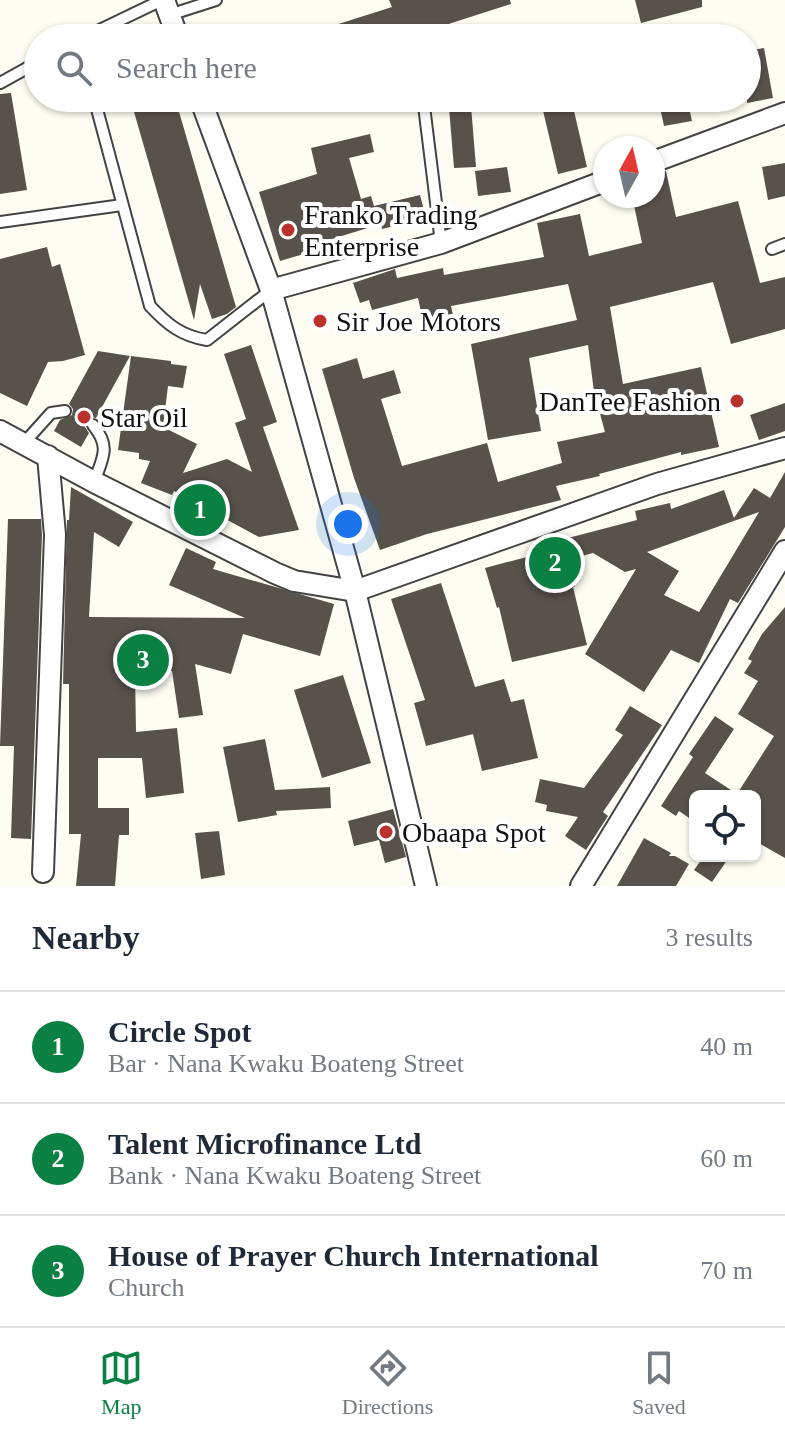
<!DOCTYPE html>
<html lang="en">
<head>
<meta charset="utf-8">
<style>
	:root { --surface:#fff; --page:#f6f6f7; --text:#1f2937; --muted:#747a83; --line:#e0e1e3; --accent:#0b8043 }
	body { margin:0; font-family:Georgia,serif; background:var(--page); color:var(--text) }
	.controls { position:absolute; right:24px; bottom:24px; display:grid; overflow:hidden; border-radius:12px; box-shadow:0 2px 6px #0004 }
	.controls button { width:72px; height:72px; display:grid; place-items:center; padding:0; border:0; border-bottom:2px solid var(--line); background:var(--surface); color:var(--text); font:40px sans-serif }
	.compass { position:absolute; left:593px; top:136px; width:72px; height:72px; border-radius:50%; background:var(--surface); box-shadow:0 2px 6px #0004; rotate:8deg }
	.you { position:absolute; left:348px; top:524px; width:28px; height:28px; margin:-20px; border:6px solid #fff; border-radius:50%; background:#1a73e8; box-shadow:0 0 0 12px #1a73e833 }
	.badge { display:grid; place-items:center; width:52px; height:52px; border-radius:50%; background:var(--accent); color:#fff; font-size:26px; font-weight:700 }
	.pin { position:absolute; translate:-50% -50%; border:4px solid #fff; box-shadow:0 2px 8px #0006 }
	.list { margin:0; padding:0; list-style:none }
	h2 { display:flex; justify-content:space-between; align-items:center; height:104px; margin:0; padding:0 32px; font-size:34px }
	h2 small { font-size:26px; font-weight:400; color:var(--muted) }
	.list li { display:grid; grid-template-columns:52px 1fr auto; gap:24px; align-items:center; box-sizing:border-box; height:112px; padding:0 32px; border-top:2px solid var(--line) }
	.list b { display:block; font-size:30px; white-space:nowrap }
	.list p { margin:0; font-size:26px; white-space:nowrap; color:var(--muted) }
	.list em { font-size:26px; font-style:normal; color:var(--muted) }
	.icon { flex:none; width:44px; height:44px; fill:none; stroke:currentColor; stroke-width:2; stroke-linecap:round; stroke-linejoin:round }
	.map { position:relative; flex:none; width:785px; height:886px; overflow:hidden }
	.search { position:absolute; background:var(--surface); box-shadow:0 2px 6px #0004; left:24px; right:24px; top:24px; height:88px; display:flex; align-items:center; gap:20px; box-sizing:border-box; padding:0 28px; border-radius:44px; color:var(--muted); font-size:30px }
	.sheet { height:440px; background:var(--surface) }
	nav { display:flex; justify-content:space-around; align-items:center; box-sizing:border-box; height:112px; border-top:2px solid var(--line); background:var(--surface); font-size:22px; color:var(--muted) }
	nav a { display:grid; justify-items:center; gap:4px }
	nav .on { color:var(--accent) }
	.map>svg:first-child { display:block }
	.building { fill:#58524c; fill-rule:evenodd }
	.lines { fill:none; stroke-linecap:round; stroke-linejoin:round }
	.lane-casing { stroke:#434343; stroke-width:14 }
	.street-casing { stroke:#434343; stroke-width:24 }
	.lane { stroke:#fff; stroke-width:10 }
	.street { stroke:#fff; stroke-width:20 }
	.poi-dot { fill:#bb322d; stroke:#fff; stroke-width:3 }
	.labels { text-anchor:middle; dominant-baseline:central; stroke-width:8; stroke-linejoin:round; paint-order:stroke }
	.poi-label { font-size:28px; fill:#101010; stroke:#fff; text-anchor:start }
</style>
</head>
<body>
<div class="map">
<svg width="785" height="886" viewBox="0 0 785 886">
	<rect width="100%" height="100%" fill="#fefdf3"/>
	<path class="building" d="M389,0H510L511,4L405,38H308L307,34L392,7Z
		M635,0H702V7L641,23Z
		M764,48L773,98L747,103V51Z
		M11,93L27,190L0,194V94Z
		M130,98H175L236,307L227,314L212,319L200,284L194,320Z
		M540,98H571L587,167L558,174Z
		M658,98H687L692,121L664,126Z
		M471,106L476,167L454,168L449,108Z
		M370,134L374,152L349,158L361,199L371,196L374,206L420,195L426,218L382,229L381,224L322,242L324,248L280,261L259,192L317,174L311,148Z
		M785,163V196L768,200L762,167Z
		M507,167L511,192L478,196L475,171Z
		M666,171L676,217L738,201L760,283L785,277V329L731,344L713,282L610,307L623,384L701,367L719,447L681,455V452L599,474L600,476L556,486L561,500L427,534L380,550L354,478L322,369L357,358L363,379L394,370L401,393L381,399L402,466L487,443L498,482L562,463L557,442L605,432L594,392L588,345L529,358L541,431L488,440L471,344L577,320L568,284L451,306L455,324L425,330L418,298L372,310L369,300L360,303L353,283L395,269L397,278L443,268L444,275L544,257L537,223L580,214L589,256L642,243L632,196H653V175Z
		M47,247L52,267L60,264L85,355L63,361L48,362L27,406L0,393V259Z
		M251,345L277,422L263,427L299,530L259,537L174,491L172,495L141,483L150,461L139,459V453L118,450L131,356L171,361V364L187,366L183,388L168,386L163,427L197,444L183,473L227,459L252,472L235,423L246,419L224,354Z
		M98,351L130,356L96,418L91,417L86,421L85,427L89,433L81,447L54,431L60,420L72,415L73,409L69,404Z
		M785,403V431L759,440L750,415Z
		M785,472V527L738,603L730,599L699,663L671,650L644,692L585,654L636,569L625,572L593,553L574,558L568,538L637,520L635,511L670,503L671,509L724,490L734,518L754,488L770,498ZM759,512L699,612L664,595L679,571L647,552Z
		M71,487L133,522L119,547L94,532L89,617L245,618L169,585L186,548L216,562L213,569L334,604L320,656L243,634L231,674L195,664L203,715L179,718L172,671H135L136,732L177,728L184,793L146,798L142,758H98V808H129V835H119L115,886H76L81,834H69V684H63L67,520H69Z
		M8,519H41L42,535L31,839L11,838L14,746H0Z
		M564,547L575,586L573,587L587,645L512,662L499,607L497,608L485,568Z
		M441,583L475,687L504,679L511,702L524,699L538,758L482,771L473,734L426,746L414,703L425,700L391,599Z
		M785,607V858L755,841V796H695V822L679,811L676,816L661,806L693,757L689,754L715,716L734,729L705,773L737,794L774,736L738,714L758,681L744,673L752,661L748,659L762,634Z
		M343,675L371,763L322,778L294,690Z
		M630,706L662,725L603,812L608,816L586,850L565,836L578,817L546,811L547,805L535,802L540,779L584,788L623,735L615,730Z
		M265,739L275,790L330,787L331,808L276,811L277,815L238,822L223,747Z
		M393,809L406,857L385,863L379,840L354,846L348,821Z
		M219,831L225,875L201,879L195,833Z
		M644,838L671,853L669,856H675L689,864L676,886H617Z
		M704,856H730L712,882L694,870Z"/>
	<g class="lines">
		<defs>
			<path id="lane" d="M169,15L216,0
				M83,38L162,0
				M0,83L38,62
				M94,98L150,306C167,324 181,336 207,340L271,290
				M424,106L441,243
				M0,222L122,205
				M772,249L785,244
				M93,425C111,447 103,457 94,482
				M24,443L51,413L65,411"/>
			<path id="street" d="M164,0L178,38
				M200,98L271,290L355,591L426,886
				M653,162L785,113
				M271,290L441,243L605,181
				M0,431L94,482L275,573L294,581L355,591L657,484L785,448
				M43,872L55,535L48,456
				M581,886L785,551"/>
		</defs>
		<use href="#lane" class="lane-casing"/>
		<use href="#street" class="street-casing"/>
		<use href="#lane" class="lane"/>
		<use href="#street" class="street"/>
	</g>
	<g class="poi-dot">
		<circle cx="288" cy="230" r="8"/>
		<circle cx="320" cy="321" r="8"/>
		<circle cx="737" cy="401" r="8"/>
		<circle cx="84" cy="417" r="8"/>
		<circle cx="386" cy="832" r="8"/>
	</g>
	<g class="labels">
		<g class="poi-label">
			<text x="304" y="214">Franko Trading<tspan x="304" dy="32">Enterprise</tspan></text>
			<text x="336" y="321">Sir Joe Motors</text>
			<text x="721" y="401" text-anchor="end">DanTee Fashion</text>
			<text x="100" y="417">Star Oil</text>
			<text x="402" y="832">Obaapa Spot</text>
		</g>
	</g>
</svg>
<div class="controls">
<button><svg class="icon" aria-label="locate" viewBox="0 0 24 24"><circle cx="12" cy="12" r="6"/><path d="M12 2v4M12 18v4M2 12h4M18 12h4"/></svg></button>
</div>
<svg class="compass" viewBox="-18 -18 36 36"><path d="M0-13l5 13h-10z" fill="#e53935"/><path d="M0 13l5-13h-10z" fill="#747a83"/></svg>
<div class="you"></div>
<div class="pin badge" style="left:200px;top:510px">1</div>
<div class="pin badge" style="left:555px;top:563px">2</div>
<div class="pin badge" style="left:143px;top:660px">3</div>
<div class="search"><svg class="icon" aria-label="search" viewBox="0 0 24 24"><circle cx="10" cy="10" r="6"/><path d="M15 15l6 6"/></svg>Search here</div>
</div>
<section class="sheet">
<h2>Nearby<small>3 results</small></h2>
<ul class="list">
<li><span class="badge">1</span><div><b>Circle Spot</b><p>Bar · Nana Kwaku Boateng Street</p></div><em>40 m</em></li>
<li><span class="badge">2</span><div><b>Talent Microfinance Ltd</b><p>Bank · Nana Kwaku Boateng Street</p></div><em>60 m</em></li>
<li><span class="badge">3</span><div><b>House of Prayer Church International</b><p>Church</p></div><em>70 m</em></li>
</ul>
</section>
<nav>
<a class="on"><svg class="icon" aria-label="map" viewBox="0 0 24 24"><path d="M3 6l6-2 6 2 6-2v14l-6 2-6-2-6 2zM9 4v14M15 6v14"/></svg>Map</a>
<a><svg class="icon" aria-label="directions" viewBox="0 0 24 24"><path d="M12 3l9 9-9 9-9-9zM9 14v-3h6M13 9l2 2-2 2"/></svg>Directions</a>
<a><svg class="icon" aria-label="saved" viewBox="0 0 24 24"><path d="M7 4h10v16l-5-4-5 4z"/></svg>Saved</a>
</nav>
</body>
</html>
